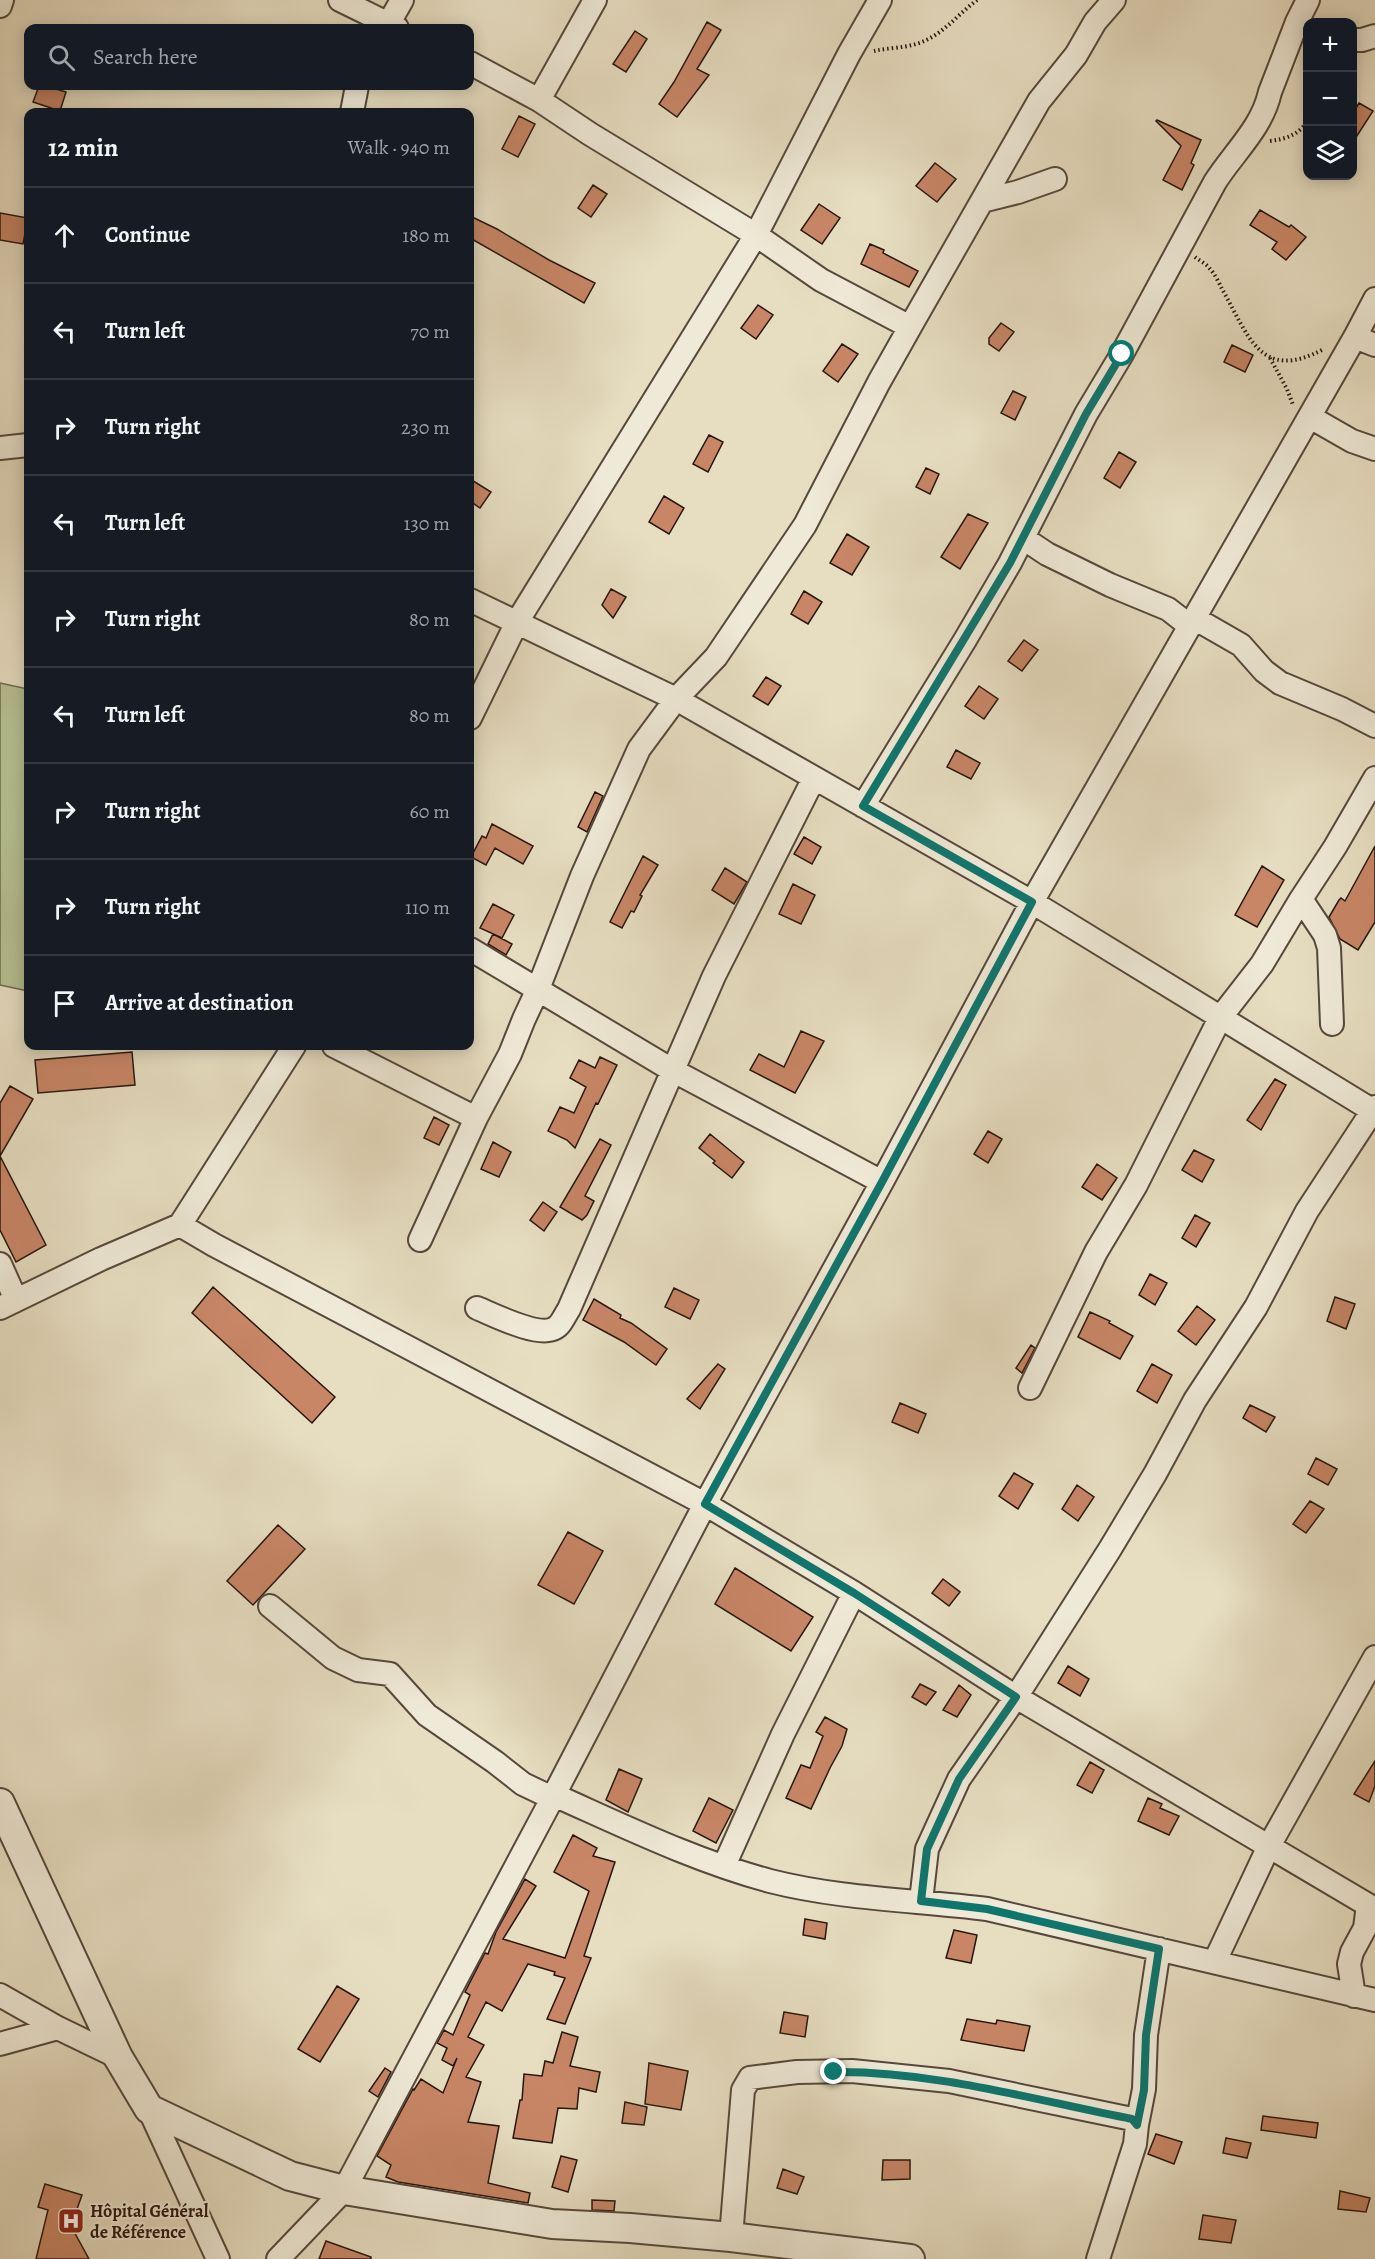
<!DOCTYPE html>
<html lang="en">
<head>
<meta charset="utf-8">
<style>
	:root { --surface:#171b24; --page:#20242c; --text:#f1f3f6; --muted:#9ea1a6; --line:#363941 }
	body { margin:0; font-family:Alegreya,serif; background:var(--page); color:var(--text) }
	.controls { position:absolute; right:18px; top:18px; display:grid; overflow:hidden; border-radius:12px; box-shadow:0 3px 15px #0003 }
	.controls button { width:54px; height:54px; display:grid; place-items:center; padding:0; border:0; border-bottom:2px solid var(--line); background:var(--surface); color:var(--text); font:30px sans-serif }
	.stop { position:absolute; width:18px; height:18px; margin:-14px; border:4px solid #0f766e; border-radius:50%; background:#fff }
	.stop.end { background:#0f766e; border-color:#fff; box-shadow:0 2px 6px #0008 }
	.list { margin:0; padding:0; list-style:none }
	h2 { display:flex; justify-content:space-between; align-items:center; height:78px; margin:0; padding:0 24px; font-size:26px }
	h2 small { font-size:20px; font-weight:400; color:var(--muted) }
	.list li { display:grid; grid-template-columns:39px 1fr auto; gap:18px; align-items:center; box-sizing:border-box; height:96px; padding:0 24px; border-top:2px solid var(--line) }
	.list b { display:block; font-size:22px; white-space:nowrap }
	.list em { font-size:20px; font-style:normal; color:var(--muted) }
	.icon { flex:none; width:33px; height:33px; fill:none; stroke:currentColor; stroke-width:2; stroke-linecap:round; stroke-linejoin:round }
	.map { position:relative; flex:none; width:1375px; height:2259px; overflow:hidden }
	.search { position:absolute; background:var(--surface); box-shadow:0 3px 15px #0003; left:24px; top:24px; width:450px; height:66px; display:flex; align-items:center; gap:15px; box-sizing:border-box; padding:0 21px; border-radius:12px; color:var(--muted); font-size:22px }
	.panel { position:absolute; background:var(--surface); box-shadow:0 3px 15px #0003; left:24px; top:108px; width:450px; height:942px; border-radius:12px }
	.map>svg:first-child { display:block }
	.green { fill:#b6c193; stroke:#6e6c51; stroke-width:1.5 }
	.building { fill:#c88667; stroke:#27160f; stroke-width:1.5 }
	.lines { fill:none; stroke-linecap:round; stroke-linejoin:round }
	.minor-casing { stroke:#57483c; stroke-width:26 }
	.tertiary-casing { stroke:#57483c; stroke-width:32 }
	.path { stroke:#27160f; stroke-width:4; stroke-dasharray:1.5 3; stroke-linecap:butt }
	.minor { stroke:#efead7; stroke-width:22 }
	.tertiary { stroke:#efead7; stroke-width:28 }
	.route { stroke:#0f766e; stroke-width:8 }
	.labels { text-anchor:middle; dominant-baseline:central; stroke-width:4.5; stroke-linejoin:round; paint-order:stroke }
	.poi-label { font-size:18px; font-weight:bold; fill:#27160f; stroke:#efead7; text-anchor:start }
</style>
</head>
<body>
<div class="map">
<svg width="1375" height="2259" viewBox="0 0 1375 2259">
	<rect width="100%" height="100%" fill="#e7dec2"/>
	<filter id="stains"><feTurbulence type="fractalNoise" baseFrequency=".00333" numOctaves="4"/><feColorMatrix values="0 0 0 0 .2 0 0 0 0 .09 0 0 0 0 .02 0 0 0 .5 -.17"/></filter>
	<radialGradient id="worn" r=".72"><stop offset=".6" stop-color="#630" stop-opacity="0"/><stop offset="1" stop-color="#630" stop-opacity=".3"/></radialGradient>
	<path class="green" d="M0,683L28,689V991L0,985Z"/>
	<path class="building" d="M707,22L721,30L697,69L709,75L677,117L659,104L674,82Z
		M635,31L647,39L626,72L613,64Z
		M39,86H46L66,92L60,111L33,102Z
		M1359,103L1373,111L1353,142V113Z
		M519,116L535,124L518,157L502,149Z
		M1157,120L1201,140L1191,163L1194,165L1182,190L1163,180L1181,146L1156,121Z
		M935,163L956,179L937,202L916,186Z
		M593,185L607,194L591,217L578,208Z
		M819,204L840,218L822,244L801,230Z
		M1260,210L1289,227L1291,225L1306,237L1286,260L1272,249L1277,242L1250,225Z
		M0,213L28,218L23,244L0,240Z
		M470,216L497,229L549,260L595,283L584,303L470,238Z
		M870,244L884,250L883,253L918,271L909,287L861,264Z
		M758,305L773,315L756,339L741,328Z
		M1001,323L1014,332L999,351L989,344V338Z
		M842,344L858,354L838,382L823,371Z
		M1232,345L1253,355L1245,372L1224,362Z
		M1013,391L1026,397L1015,420L1001,413Z
		M709,435L723,442L708,472L693,464Z
		M1119,452L1136,462L1120,488L1104,478Z
		M926,468L939,474L930,494L916,487Z
		M470,479L491,492L480,508L470,501Z
		M664,496L684,508L669,534L649,522Z
		M968,514L988,523L960,569L941,557Z
		M847,534L869,547L852,575L830,563Z
		M611,589L626,597L613,618L602,605Z
		M804,591L822,602L808,624L791,614Z
		M1024,640L1038,650L1022,671L1008,661Z
		M766,677L781,686L768,705L753,696Z
		M979,686L998,699L984,719L965,706Z
		M956,750L980,763L971,779L947,767Z
		M595,792L603,796L587,832L578,827Z
		M492,824L533,846L523,864L495,848L486,865L471,857L482,836L486,838Z
		M804,837L821,847L812,864L794,854Z
		M1375,846V922L1358,950L1340,939L1329,917L1339,900L1341,898L1345,901Z
		M643,856L658,865L640,895L642,896L634,912L631,911L622,928L610,922Z
		M1262,866L1284,880L1257,927L1235,915Z
		M725,868L747,882L734,904L712,890Z
		M793,884L815,895L801,924L779,914Z
		M493,904L514,915L502,938L480,928Z
		M493,934L512,944L506,955L488,944Z
		M801,1031L824,1041L795,1093L750,1070L759,1054L784,1067Z
		M132,1052L135,1085L38,1093L35,1060Z
		M600,1057L617,1065L598,1104L596,1103L575,1148L567,1140L548,1131L560,1107L574,1113L586,1087L570,1078L579,1060L595,1068Z
		M1275,1079L1286,1085L1261,1130L1247,1120Z
		M10,1086L33,1099L0,1156L46,1245L16,1262L0,1230V1103Z
		M434,1117L449,1125L439,1145L424,1138Z
		M988,1131L1002,1139L988,1163L974,1154Z
		M710,1134L744,1162L732,1178L713,1163L715,1161L699,1148Z
		M600,1139L611,1145L585,1196L594,1201L587,1215L582,1220L560,1207Z
		M493,1142L511,1152L499,1177L481,1169Z
		M1194,1150L1214,1160L1202,1182L1182,1170Z
		M1097,1164L1117,1178L1102,1200L1082,1187Z
		M543,1202L557,1212L544,1231L530,1220Z
		M1195,1215L1210,1223L1196,1247L1182,1238Z
		M1150,1274L1167,1283L1155,1305L1139,1295Z
		M213,1287L335,1397L312,1423L192,1313Z
		M674,1288L699,1300L690,1319L665,1307Z
		M1335,1297L1355,1304L1346,1329L1327,1321Z
		M594,1299L621,1315L620,1318L631,1323L667,1349L656,1365L624,1342L583,1320Z
		M1197,1306L1215,1320L1196,1345L1178,1331Z
		M1090,1312L1110,1321L1109,1323L1133,1336L1120,1359L1078,1337Z
		M1031,1345L1035,1348L1022,1373L1016,1368Z
		M718,1364L725,1369L700,1409L687,1399Z
		M1152,1364L1172,1375L1157,1403L1137,1391Z
		M900,1403L926,1414L918,1433L892,1422Z
		M1250,1405L1275,1417L1266,1432L1243,1418Z
		M1316,1458L1337,1469L1328,1485L1308,1474Z
		M1014,1473L1033,1484L1018,1509L999,1496Z
		M1077,1485L1094,1497L1078,1521L1062,1509Z
		M1310,1501L1324,1509L1306,1533L1293,1524Z
		M278,1525L305,1549L253,1605L227,1581Z
		M568,1532L603,1551L574,1604L538,1585Z
		M735,1568L813,1617L791,1651L715,1604Z
		M943,1579L960,1592L949,1606L932,1593Z
		M1068,1666L1089,1679L1080,1696L1058,1683Z
		M920,1684L936,1692L926,1705L912,1697Z
		M959,1685L971,1695L957,1717L943,1710Z
		M825,1717L847,1729L842,1746L830,1768L811,1809L786,1798L801,1765L810,1768L823,1736L816,1732Z
		M1375,1761V1786L1369,1802L1354,1794Z
		M1090,1762L1104,1770L1092,1793L1077,1785Z
		M619,1769L642,1779L628,1812L606,1800Z
		M709,1798L733,1810L716,1843L693,1831Z
		M1148,1798L1162,1804L1160,1808L1179,1816L1169,1835L1138,1821Z
		M573,1835L597,1848L593,1856L615,1862L584,1956L591,1958L565,2024L547,2019L565,1978L554,1975L555,1972L528,1964L502,2011L486,2002L468,2037L484,2045L466,2077L481,2082L468,2122L499,2126L488,2183L530,2193L528,2203L398,2182L386,2177L391,2165L377,2156L413,2089L414,2090L421,2079L443,2093L457,2058L453,2066L442,2060L447,2048L437,2043L444,2030L453,2035L470,1995L465,1992L485,1953L488,1954L496,1932L525,1879L536,1886L503,1939L565,1958L589,1891L554,1872Z
		M805,1919L827,1923L825,1939L803,1935Z
		M954,1930L977,1935L971,1963L946,1958Z
		M337,1986L359,1999L320,2062L298,2049Z
		M784,2012L808,2016L805,2037L780,2033Z
		M967,2019L996,2024L997,2020L1030,2026L1024,2051L961,2040Z
		M562,2032L578,2037L570,2066L600,2072L596,2092L579,2088L577,2109L558,2108L552,2143L513,2138L520,2100H522L524,2074L542,2076L545,2061L553,2063Z
		M649,2063L688,2071L681,2110L645,2104Z
		M385,2068L391,2072L378,2097L369,2091Z
		M625,2102L647,2107L644,2125L622,2123Z
		M1263,2116L1318,2123L1316,2138L1261,2130Z
		M1156,2134L1182,2142L1174,2164L1148,2154Z
		M1226,2138L1251,2143L1247,2158L1223,2153Z
		M561,2156L577,2160L568,2192L552,2187Z
		M883,2160H910V2179L882,2180Z
		M783,2169L804,2177L797,2194L777,2188Z
		M45,2184L82,2195L71,2226L89,2259H36L48,2210L38,2207Z
		M1340,2191L1370,2198L1366,2212L1338,2209Z
		M592,2200L615,2201L614,2211L592,2210Z
		M1203,2215L1236,2220L1231,2243L1199,2239Z
		M326,2241L371,2257V2259H319Z"/>
	<g class="lines">
		<defs>
			<path id="minor" d="M340,0L397,28
				M0,6L2,0
				M386,28L402,0
				M1352,40H1362L1375,36
				M539,100L595,0
				M352,112L357,86
				M982,201L1018,192L1055,179
				M910,327L1039,101L1076,55L1095,22L1114,0
				M1355,337L1375,345
				M1310,417L1352,441L1375,449
				M0,448L28,445
				M1023,538L1047,554L1110,585L1168,609L1190,626
				M470,600L676,699L1032,902L1375,1112
				M1194,618L1241,645L1264,671L1280,683L1342,709L1375,726
				M470,718L517,622L756,235L849,54L880,0
				M863,806L965,640L1010,563L1086,414L1122,354L1215,182C1234,152 1262,128 1270,92L1297,22L1308,0
				M1301,899L1325,935L1329,948L1332,1024
				M470,949L672,1070L882,1182
				M334,1046L476,1118
				M180,1225L214,1245L705,1504L854,1593L1016,1697L1368,1905L1375,1914
				M420,1240L476,1118L510,1054L524,1019L538,989L582,876L639,749L676,699L716,657L805,525L879,382L910,327L821,280L756,235L590,134L539,100L470,63
				M0,1264L16,1300
				M0,1308L101,1259L180,1225L294,1046
				M477,1308C494,1315 539,1338 555,1328C561,1325 565,1315 569,1309L714,976L814,778
				M1030,1388L1096,1252L1136,1185L1220,1018L1262,964L1301,899L1335,847L1375,778
				M270,1606L333,1658L358,1670L390,1674L427,1715L495,1762L523,1784L544,1794L554,1795C624,1826 695,1861 770,1881C841,1899 914,1900 987,1909L1375,2000
				M724,1866L783,1734L854,1593
				M921,1901L927,1849L959,1779L1016,1697L1110,1549L1155,1474L1195,1400L1256,1307L1307,1211L1375,1107
				M1215,1961L1269,1846L1375,1657
				M0,1995L58,2028L118,2057
				M1354,1996L1349,1964L1352,1952L1365,1928L1368,1905
				M0,2044L58,2028
				M149,2109L218,2259
				M1137,2125L1144,2089L1146,2035L1159,1949
				M731,2237L743,2090L750,2078L797,2072L852,2071L949,2081L1132,2119L1137,2125L1135,2144L1098,2259
				M278,2259L344,2190L554,1795L705,1504L882,1182L1032,902L1355,337L1375,299"/>
			<path id="tertiary" d="M0,1803L118,2057L149,2109L290,2176L344,2190L552,2224L630,2228L731,2237L910,2259"/>
		</defs>
		<use href="#minor" class="minor-casing"/>
		<use href="#tertiary" class="tertiary-casing"/>
		<path class="path" d="M874,51C887,48 903,48 916,44C941,37 957,15 977,0
			M1270,141C1286,139 1298,135 1308,121
			M1195,257C1200,261 1207,264 1210,269C1215,274 1219,283 1222,289C1249,336 1260,383 1324,349
			M1270,358L1287,389L1293,405"/>
		<use href="#minor" class="minor"/>
		<use href="#tertiary" class="tertiary"/>
	</g>
	<g class="lines">
		<path class="route" d="M834,2072C935,2071 1034,2100 1132,2119L1137,2125L1144,2090L1146,2035L1159,1949L987,1909L921,1901L927,1849L959,1779L1016,1697L854,1593L705,1504L882,1182L1032,902L863,806L1010,563L1086,414L1122,354"/>
	</g>
	<defs>
		<symbol id="hospital-square" viewBox="-11 -11 22 22"><rect x="-9" y="-9" width="18" height="18" rx="4" fill="#8f2418" stroke="#efead7"/><path d="M-5-5h3v3.5h4V-5h3V5h-3V1.5h-4V5h-3Z" fill="#fff"/></symbol>
	</defs>
	<g fill-rule="evenodd">
		<use href="#hospital-square" x="56" y="2206" width="30" height="30"/>
	</g>
	<g class="labels">
		<g class="poi-label">
			<text x="90" y="2211">Hôpital Général<tspan x="90" dy="21">de Référence</tspan></text>
		</g>
	</g>
	<rect width="100%" height="100%" filter="url(#stains)"/>
	<rect width="100%" height="100%" fill="url(#worn)"/>
</svg>
<div class="controls">
<button>+</button>
<button>−</button>
<button><svg class="icon" aria-label="layers" viewBox="0 0 24 24"><path d="M12 4l9 5-9 5-9-5zM3 14l9 5 9-5"/></svg></button>
</div>
<div class="stop" style="left:1122px;top:354px"></div>
<div class="stop end" style="left:834px;top:2072px"></div>
<div class="search"><svg class="icon" aria-label="search" viewBox="0 0 24 24"><circle cx="10" cy="10" r="6"/><path d="M15 15l6 6"/></svg>Search here</div>
<section class="panel">
<h2>12 min<small>Walk · 940 m</small></h2>
<ul class="list">
<li><svg class="icon" aria-label="ahead" viewBox="0 0 24 24"><path d="M12 20V5M6 11l6-6 6 6"/></svg><div><b>Continue</b></div><em>180 m</em></li>
<li><svg class="icon" aria-label="left" viewBox="0 0 24 24"><path d="M17 20v-9H6M10 6l-5 5 5 5"/></svg><div><b>Turn left</b></div><em>70 m</em></li>
<li><svg class="icon" aria-label="right" viewBox="0 0 24 24"><path d="M7 20v-9h11M14 6l5 5-5 5"/></svg><div><b>Turn right</b></div><em>230 m</em></li>
<li><svg class="icon" aria-label="left" viewBox="0 0 24 24"><path d="M17 20v-9H6M10 6l-5 5 5 5"/></svg><div><b>Turn left</b></div><em>130 m</em></li>
<li><svg class="icon" aria-label="right" viewBox="0 0 24 24"><path d="M7 20v-9h11M14 6l5 5-5 5"/></svg><div><b>Turn right</b></div><em>80 m</em></li>
<li><svg class="icon" aria-label="left" viewBox="0 0 24 24"><path d="M17 20v-9H6M10 6l-5 5 5 5"/></svg><div><b>Turn left</b></div><em>80 m</em></li>
<li><svg class="icon" aria-label="right" viewBox="0 0 24 24"><path d="M7 20v-9h11M14 6l5 5-5 5"/></svg><div><b>Turn right</b></div><em>60 m</em></li>
<li><svg class="icon" aria-label="right" viewBox="0 0 24 24"><path d="M7 20v-9h11M14 6l5 5-5 5"/></svg><div><b>Turn right</b></div><em>110 m</em></li>
<li><svg class="icon" aria-label="arrive" viewBox="0 0 24 24"><path d="M6 21V4h12l-3 4 3 4H6"/></svg><div><b>Arrive at destination</b></div></li>
</ul>
</section>
</div>
</body>
</html>
